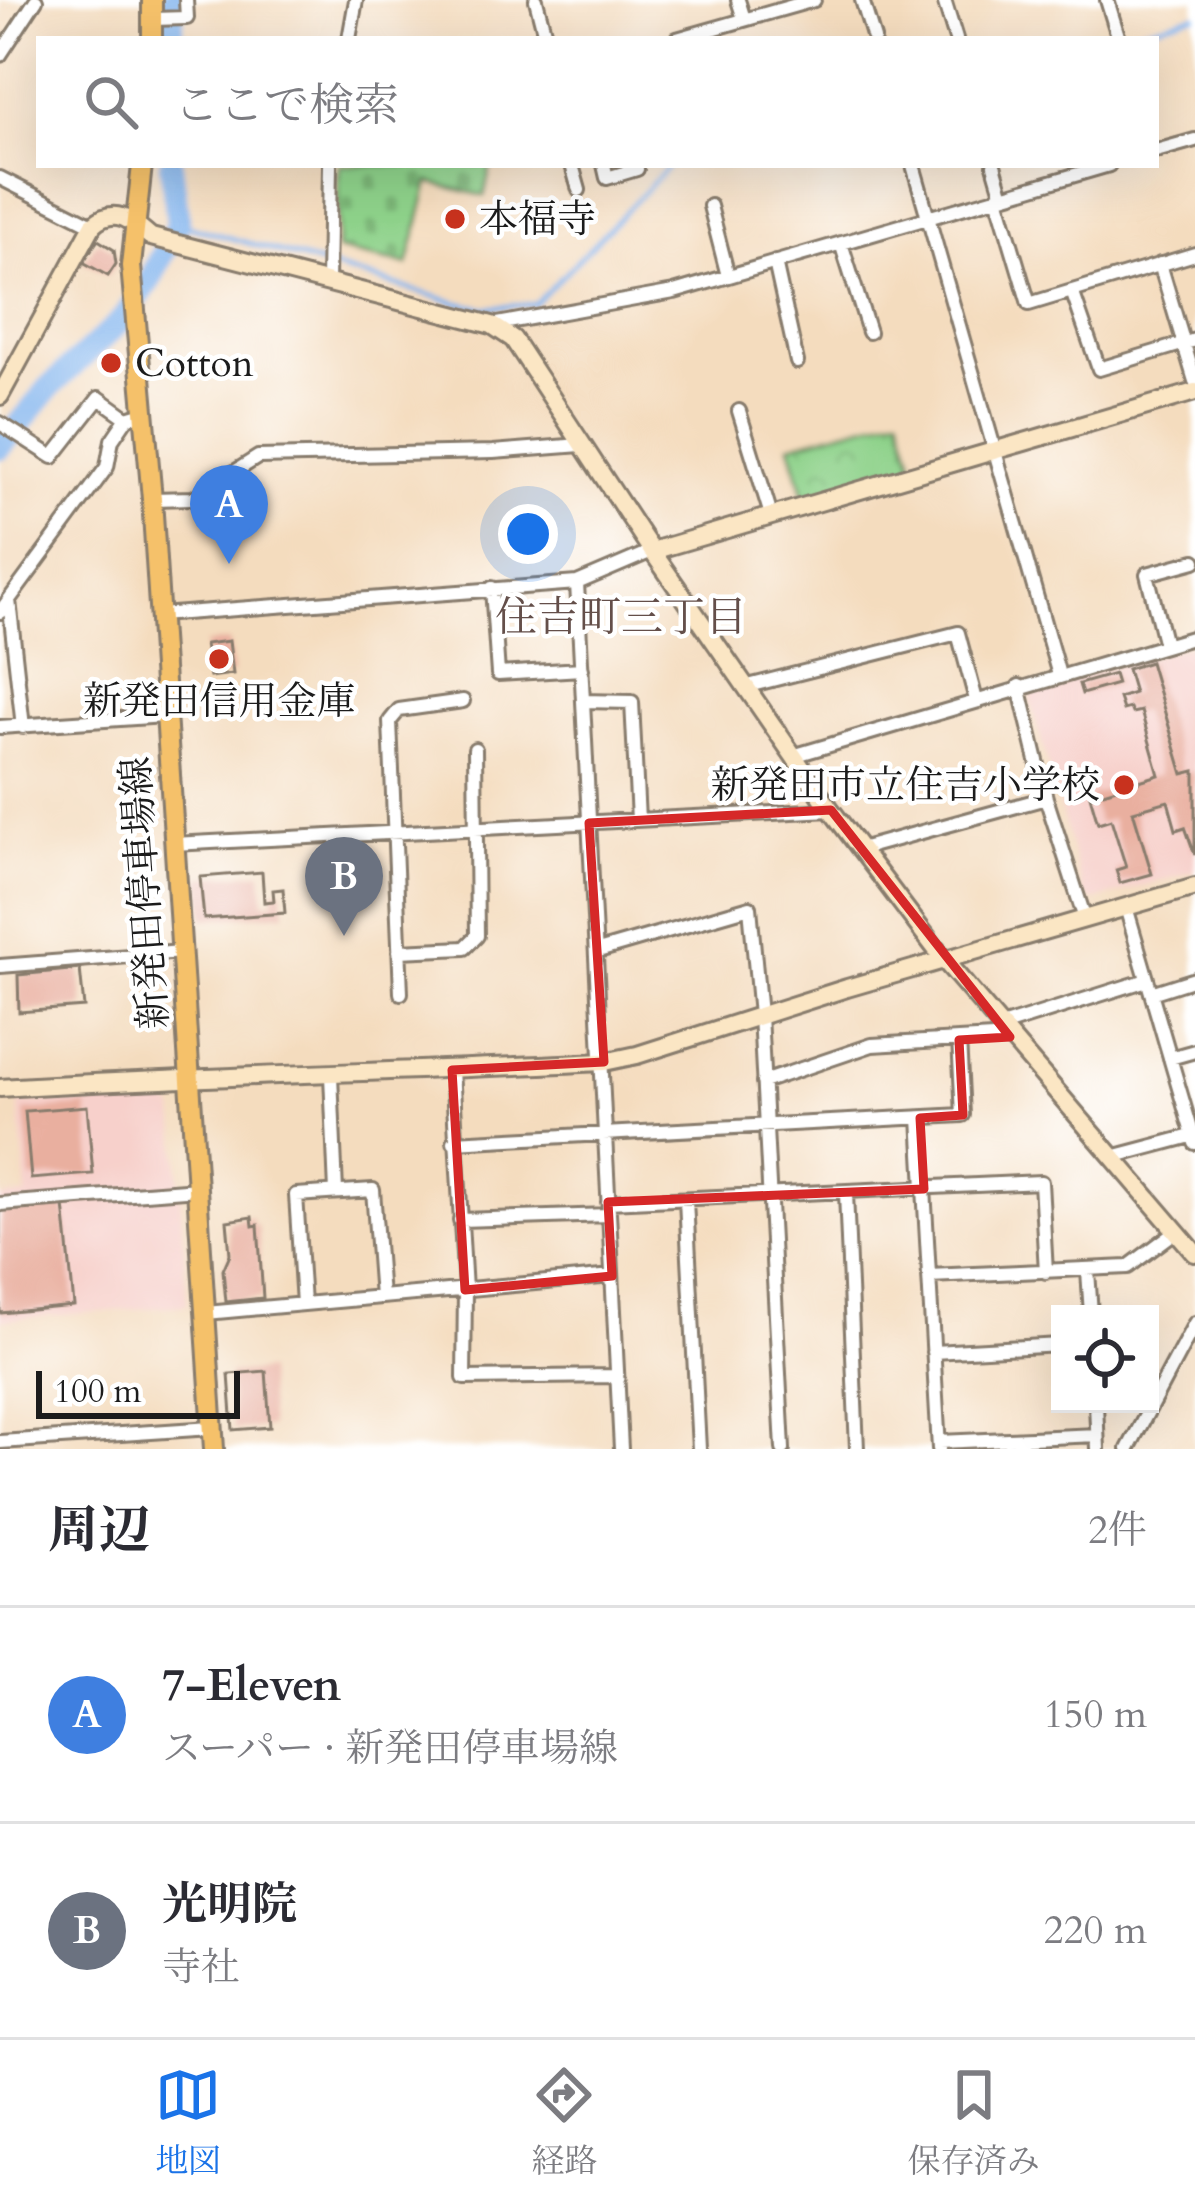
<!DOCTYPE html>
<html lang="ja">
<head>
<meta charset="utf-8">
<style>
	:root { --surface:#fff; --page:#f7f7f7; --text:#2b2b33; --muted:#7c7c81; --line:#e1e1e2; --accent:#1a73e8 }
	body { margin:0; font-family:Cardo,"Noto Serif JP",serif; background:var(--page); color:var(--text) }
	.controls { position:absolute; right:36px; bottom:36px; display:grid; overflow:hidden; border-radius:0px; box-shadow:0 12px 48px #0002 }
	.controls button { width:108px; height:108px; display:grid; place-items:center; padding:0; border:0; border-bottom:3px solid var(--line); background:var(--surface); color:var(--text); font:60px sans-serif }
	.scale { position:absolute; left:36px; bottom:30px; width:204px; box-sizing:border-box; padding-left:12px; border:6px solid #1c1c1c; border-top:0; font-size:33px; line-height:42px; white-space:nowrap; color:#1c1c1c; -webkit-text-stroke:9px #fff; paint-order:stroke }
	.you { position:absolute; left:528px; top:534px; width:42px; height:42px; margin:-30px; border:9px solid #fff; border-radius:50%; background:#1a73e8; box-shadow:0 0 0 18px #1a73e833 }
	.badge { display:grid; place-items:center; width:78px; height:78px; border-radius:50%; background:var(--accent); color:#fff; font-size:39px; font-weight:700 }
	.pin { position:absolute; translate:-50% -99px; filter:drop-shadow(0 3px 6px #0008) }
	.pin::after { content:''; position:absolute; top:63px; width:42px; height:36px; background:inherit; clip-path:polygon(0 0,100% 0,50% 100%) }
	.list { margin:0; padding:0; list-style:none }
	h2 { display:flex; justify-content:space-between; align-items:center; height:156px; margin:0; padding:0 48px; font-size:51px }
	h2 small { font-size:39px; font-weight:400; color:var(--muted) }
	.list li { display:grid; grid-template-columns:78px 1fr auto; gap:36px; align-items:center; box-sizing:border-box; height:216px; padding:0 48px; border-top:3px solid var(--line) }
	.list b { display:block; font-size:45px; white-space:nowrap }
	.list p { margin:0; font-size:39px; white-space:nowrap; color:var(--muted) }
	.list em { font-size:39px; font-style:normal; color:var(--muted) }
	.icon { flex:none; width:66px; height:66px; fill:none; stroke:currentColor; stroke-width:2; stroke-linecap:round; stroke-linejoin:round }
	.map { position:relative; flex:none; width:1195px; height:1449px; overflow:hidden }
	.search { position:absolute; background:var(--surface); box-shadow:0 12px 48px #0002; left:36px; right:36px; top:36px; height:132px; display:flex; align-items:center; gap:30px; box-sizing:border-box; padding:0 42px; border-radius:0px; color:var(--muted); font-size:45px }
	.sheet { height:588px; background:var(--surface) }
	nav { display:flex; justify-content:space-around; align-items:center; box-sizing:border-box; height:168px; border-top:3px solid var(--line); background:var(--surface); font-size:33px; color:var(--muted) }
	nav a { display:grid; justify-items:center; gap:6px }
	nav .on { color:var(--accent) }
	.map>svg:first-child { display:block }
	.built { fill:#f7d0cb }
	.cemetery { fill:url(#cemetery-stones); stroke:#557753; stroke-width:3 }
	.park { fill:url(#park-crowns); stroke:#557753; stroke-width:3 }
	.lines { fill:none; stroke-linecap:round; stroke-linejoin:round }
	.stream { stroke:#80b3ed; stroke-width:4.5 }
	.river { stroke:#80b3ed; stroke-width:24 }
	.building { fill:#e9af9f }
	.street-casing { stroke:#887c6d; stroke-width:18 }
	.secondary-casing { stroke:#887c6d; stroke-width:22 }
	.primary-casing { stroke:#887c6d; stroke-width:24 }
	.street { stroke:#fff; stroke-width:12 }
	.secondary { stroke:#fbe6c4; stroke-width:16 }
	.primary { stroke:#f5c16b; stroke-width:18 }
	.marked { fill:none; stroke:#d62828; stroke-width:9; stroke-linejoin:round }
	.poi-dot { fill:#c8321e; stroke:#fff; stroke-width:4.5 }
	.labels { text-anchor:middle; dominant-baseline:central; stroke-width:9; stroke-linejoin:round; paint-order:stroke }
	.poi-label { font-size:39px; fill:#1c1c1c; stroke:#fff; text-anchor:start }
	.street-label { font-size:39px; fill:#1c1c1c; stroke:#fff }
	.neighbourhood-label { font-size:42px; fill:#644f4a; stroke:#fff }
</style>
</head>
<body>
<div class="map">
<svg width="1195" height="1449" viewBox="0 0 1195 1449">
	<defs>
		<pattern id="cemetery-stones" width="16" height="16" patternUnits="userSpaceOnUse" patternTransform="scale(3)"><rect width="16" height="16" fill="#8ed28a"/><path d="M2 7V4a2 2 0 0 1 4 0v3zM10 15v-3a2 2 0 0 1 4 0v3z" fill="#7ab476"/></pattern>
		<pattern id="park-crowns" width="20" height="18" patternUnits="userSpaceOnUse" patternTransform="scale(3)"><rect width="20" height="18" fill="#8ed28a"/><path d="M2 6a3 3 0 1 1 6 0M12 15a3 3 0 1 1 6 0" fill="none" stroke="#7ab476"/></pattern>
	</defs>
	<rect width="100%" height="100%" fill="#fff"/>
	<filter id="ink" filterUnits="userSpaceOnUse"><feTurbulence type="fractalNoise" baseFrequency=".00833" numOctaves="2"/><feDisplacementMap in="SourceGraphic" scale="24" xChannelSelector="R" yChannelSelector="G"/><feConvolveMatrix kernelMatrix="1 2 1 2 8 2 1 2 1" color-interpolation-filters="sRGB"/></filter>
	<filter id="wash" filterUnits="userSpaceOnUse"><feTurbulence type="fractalNoise" baseFrequency=".004" numOctaves="4" result="noise"/><feDisplacementMap in="SourceGraphic" scale="48" xChannelSelector="R" yChannelSelector="G"/><feGaussianBlur stdDeviation="2.7" result="paint"/><feColorMatrix in="noise" values="0 0 0 0 0 0 0 0 0 0 0 0 0 0 0 0 0 1.4 0 .05"/><feComposite in="paint" operator="in"/></filter>
	<g filter="url(#wash)">
		<rect width="100%" height="100%" fill="#f4dcbe"/>
		<path class="built" d="M1195,644V871L1094,901L1084,895L1030,699L1033,689Z
			M156,1094L175,1108L187,1305L0,1320V1198L27,1195L19,1103Z"/>
		<path class="cemetery" d="M339,165H491L484,196L429,182L408,265L337,250Z"/>
		<path class="park" d="M900,415L915,469L805,499L790,445Z"/>
		<g class="lines">
			<path class="stream" d="M1109,39L1195,15
				M178,223L458,303L485,308L535,304L670,165"/>
			<path class="river" d="M172,0V39
				M0,448L49,388L124,318L151,278L178,223L171,165"/>
		</g>
		<g id="blocks">
			<path class="building" d="M98,240L114,250L116,264L108,276L83,262Z
				M229,641L233,674L210,677L205,644Z
				M1150,662L1183,774L1195,771V855L1185,827L1176,830L1168,801L1133,811L1152,874L1120,883L1116,870L1126,867L1111,819L1098,823L1090,796L1159,775L1141,711L1132,713L1130,708L1123,710L1119,698L1134,693L1127,669Z
				M1114,674L1117,684L1082,694L1079,684Z
				M262,872L264,902L274,901L273,890L283,889L285,913L204,919L200,877Z
				M80,969L84,1007L19,1012L18,975Z
				M87,1106L93,1174L31,1179L25,1111Z
				M64,1205L74,1306L0,1313V1211Z
				M252,1217L253,1226L258,1225L263,1298L226,1302L223,1270L230,1254L227,1221Z
				M266,1371L270,1427L233,1430L229,1374Z"/>
		</g>
	</g>
	<g filter="url(#ink)">
		<use href="#blocks" fill-opacity="0" stroke="#887c6d" stroke-width="3"/>
		<g class="lines">
			<defs>
				<path id="street" d="M536,0L546,39
					M738,0L744,19
					M862,0L874,39
					M944,0L956,39
					M1107,0L1119,39
					M153,19L187,18L186,0
					M349,39L356,0
					M677,39L814,0
					M0,55L36,0
					M1156,151L1195,140
					M572,165L579,190
					M604,165L607,178L637,169L636,165
					M913,165L1059,675
					M994,165L1003,196
					M0,178L93,225
					M997,197L1029,304L1195,254
					M710,206L728,276
					M841,243L869,332
					M775,262L797,362
					M1160,264L1195,381
					M328,282L330,165
					M1072,291L1099,369L1195,340
					M492,325L674,292L1109,165
					M739,411L771,515
					M0,423L53,457L99,398L127,418
					M152,499L193,498L258,457L493,452L581,445
					M577,583L621,1449
					M492,588L498,674L582,669
					M9,600L23,727
					M0,612L107,467L112,440L127,418L144,413
					M159,615L577,583L652,551
					M1165,645L1147,574L1195,561
					M748,686L958,633L976,700
					M1019,686L1046,798L1085,919
					M583,701L632,702L638,820
					M0,727L165,716
					M796,755L1195,637
					M173,844L831,810
					M860,849L1046,798
					M1126,907L1195,1143
					M399,951L465,948L477,936L475,749
					M598,951L750,907L760,1015L783,1449
					M0,966L182,952
					M401,993L390,721L399,710L463,701
					M1151,993L1195,979
					M1001,1026L1147,980
					M1170,1058L1195,1051
					M452,1070L465,1290L464,1378L617,1376
					M331,1075L336,1192
					M763,1082L872,1045L1010,1037
					M920,1118L939,1449
					M454,1142L963,1115L959,1040
					M1112,1157L1195,1135
					M846,1193L857,1449
					M686,1200L699,1449
					M608,1202L1041,1182L1046,1272
					M0,1204L198,1189
					M460,1220L609,1215
					M1088,1271L1091,1314
					M929,1276L1128,1267L1175,1232
					M303,1304L296,1195L373,1190L381,1297
					M206,1313L612,1276
					M933,1352L1060,1345
					M1096,1404L1098,1449
					M0,1442L212,1428
					M939,1442L1097,1435
					M1128,1449L1195,1323"/>
				<path id="secondary" d="M0,396L93,225C115,205 132,221 151,237L492,325L513,339L652,551L831,810L945,961L1195,1253
					M652,551L1195,392
					M0,1088C201,1076 402,1072 604,1062L637,1055L847,988L1195,887"/>
				<path id="primary" d="M152,0V39
					M142,165L131,266L152,499L214,1449"/>
			</defs>
			<use href="#street" class="street-casing"/>
			<use href="#secondary" class="secondary-casing"/>
			<use href="#primary" class="primary-casing"/>
			<use href="#street" class="street"/>
			<use href="#secondary" class="secondary"/>
			<use href="#primary" class="primary"/>
		</g>
	</g>
	<path class="marked" d="M831,810L1010,1037L959,1040L963,1115L920,1118L924,1189L608,1202L612,1276L465,1290L452,1070L604,1062L589,823Z"/>
	<g class="poi-dot">
		<circle cx="455" cy="219" r="12"/>
		<circle cx="111" cy="363" r="12"/>
		<circle cx="219" cy="659" r="12"/>
		<circle cx="1124" cy="785" r="12"/>
	</g>
	<g class="labels">
		<g class="poi-label">
			<text x="479" y="219">本福寺</text>
			<text x="135" y="363">Cotton</text>
			<text x="219" y="701" text-anchor="middle">新発田信用金庫</text>
			<text x="1100" y="785" text-anchor="end">新発田市立住吉小学校</text>
		</g>
		<g class="street-label">
			<text transform="translate(145 893) rotate(-94)">新発田停車場線</text>
		</g>
		<g class="neighbourhood-label">
			<text x="621" y="617">住吉町三丁目</text>
		</g>
	</g>
</svg>
<div class="controls">
<button><svg class="icon" aria-label="locate" viewBox="0 0 24 24"><circle cx="12" cy="12" r="6"/><path d="M12 2v4M12 18v4M2 12h4M18 12h4"/></svg></button>
</div>
<div class="scale">100 m</div>
<div class="you"></div>
<div class="pin badge" style="left:229px;top:564px;background:#3f7fe0">A</div>
<div class="pin badge" style="left:344px;top:936px;background:#6b7280">B</div>
<div class="search"><svg class="icon" aria-label="search" viewBox="0 0 24 24"><circle cx="10" cy="10" r="6"/><path d="M15 15l6 6"/></svg>ここで検索</div>
</div>
<section class="sheet">
<h2>周辺<small>2件</small></h2>
<ul class="list">
<li><span class="badge" style="background:#3f7fe0">A</span><div><b>7-Eleven</b><p>スーパー · 新発田停車場線</p></div><em>150 m</em></li>
<li><span class="badge" style="background:#6b7280">B</span><div><b>光明院</b><p>寺社</p></div><em>220 m</em></li>
</ul>
</section>
<nav>
<a class="on"><svg class="icon" aria-label="map" viewBox="0 0 24 24"><path d="M3 6l6-2 6 2 6-2v14l-6 2-6-2-6 2zM9 4v14M15 6v14"/></svg>地図</a>
<a><svg class="icon" aria-label="directions" viewBox="0 0 24 24"><path d="M12 3l9 9-9 9-9-9zM9 14v-3h6M13 9l2 2-2 2"/></svg>経路</a>
<a><svg class="icon" aria-label="saved" viewBox="0 0 24 24"><path d="M7 4h10v16l-5-4-5 4z"/></svg>保存済み</a>
</nav>
</body>
</html>
